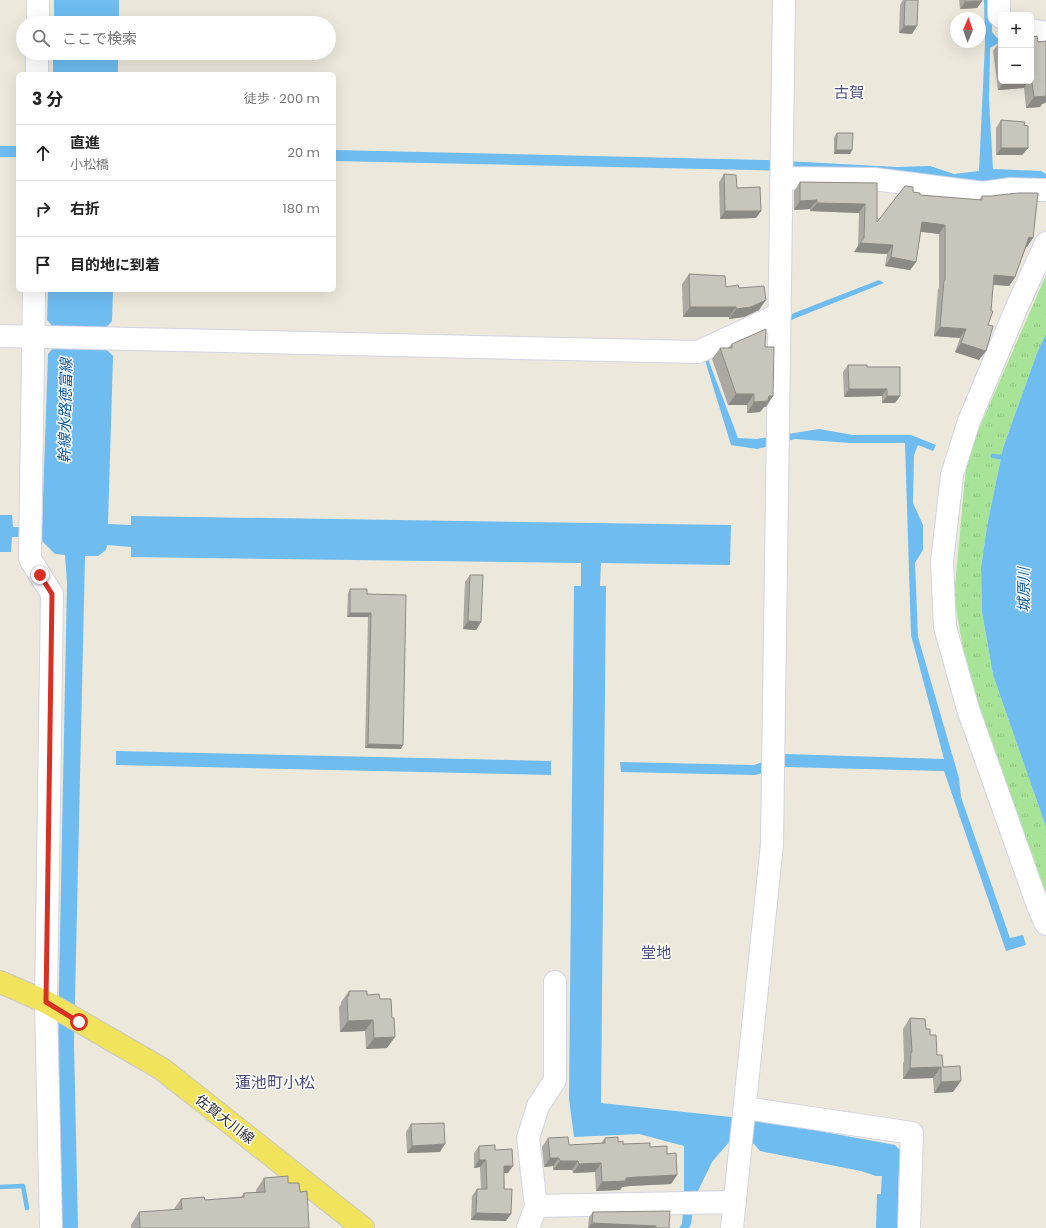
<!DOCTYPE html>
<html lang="ja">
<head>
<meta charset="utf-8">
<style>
	:root { --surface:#fff; --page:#f6f6f6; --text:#222; --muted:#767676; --line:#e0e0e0 }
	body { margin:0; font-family:Poppins,"Noto Sans JP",sans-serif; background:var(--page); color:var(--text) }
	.controls { position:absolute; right:12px; top:12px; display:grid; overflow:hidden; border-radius:6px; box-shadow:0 4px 16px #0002 }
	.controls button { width:36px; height:36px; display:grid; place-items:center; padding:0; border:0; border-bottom:1px solid var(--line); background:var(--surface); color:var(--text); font:20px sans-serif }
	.compass { position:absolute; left:950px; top:12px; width:36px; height:36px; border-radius:50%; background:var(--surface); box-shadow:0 4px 16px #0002; rotate:2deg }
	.stop { position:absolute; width:12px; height:12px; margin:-9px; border:3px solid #d93025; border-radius:50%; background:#fff }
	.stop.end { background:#d93025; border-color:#fff; box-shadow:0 1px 4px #0008 }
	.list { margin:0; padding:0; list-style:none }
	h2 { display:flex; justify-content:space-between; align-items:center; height:52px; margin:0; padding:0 16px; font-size:17px }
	h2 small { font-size:13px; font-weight:400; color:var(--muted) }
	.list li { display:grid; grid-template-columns:26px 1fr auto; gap:12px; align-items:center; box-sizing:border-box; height:56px; padding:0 16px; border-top:1px solid var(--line) }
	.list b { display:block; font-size:15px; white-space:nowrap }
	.list p { margin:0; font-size:13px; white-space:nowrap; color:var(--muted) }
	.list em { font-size:13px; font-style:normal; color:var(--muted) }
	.icon { flex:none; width:22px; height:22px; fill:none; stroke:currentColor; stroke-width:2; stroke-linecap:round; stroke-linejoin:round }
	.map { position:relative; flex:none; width:1046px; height:1228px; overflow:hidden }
	.search { position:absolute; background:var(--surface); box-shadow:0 4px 16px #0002; left:16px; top:16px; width:320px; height:44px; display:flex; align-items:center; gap:10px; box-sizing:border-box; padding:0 14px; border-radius:22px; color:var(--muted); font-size:15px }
	.panel { position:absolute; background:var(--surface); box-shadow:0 4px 16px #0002; left:16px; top:72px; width:320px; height:220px; border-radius:6px }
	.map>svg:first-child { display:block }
	.grass { fill:url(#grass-tufts) }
	.water { fill:#6ebcf0 }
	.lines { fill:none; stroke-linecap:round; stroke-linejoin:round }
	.stream { stroke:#6ebcf0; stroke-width:4.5 }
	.canal { stroke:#6ebcf0; stroke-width:17 }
	.minor-casing { stroke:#d2d3e3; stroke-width:24 }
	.major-casing { stroke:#c8c8c8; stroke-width:24 }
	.minor { stroke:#fff; stroke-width:22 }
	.major { stroke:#f2e35c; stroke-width:22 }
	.wall { fill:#aca9a2 }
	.shaded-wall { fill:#8c8a84 }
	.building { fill:#c8c5bc; stroke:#8c8a84 }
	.route { stroke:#d93025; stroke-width:5 }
	.labels { text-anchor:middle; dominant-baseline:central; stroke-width:3; stroke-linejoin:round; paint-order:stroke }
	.street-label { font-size:14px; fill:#2b2b2b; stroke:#fff }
	.neighbourhood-label { font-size:15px; fill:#4a4c7c; stroke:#fff }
	.water-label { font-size:15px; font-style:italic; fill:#0c589d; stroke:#fff }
	.quarter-label { font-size:16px; fill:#4a4c7c; stroke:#fff }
</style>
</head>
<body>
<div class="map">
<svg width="1046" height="1228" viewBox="0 0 1046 1228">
	<defs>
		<pattern id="grass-tufts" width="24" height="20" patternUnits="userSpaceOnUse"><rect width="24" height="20" fill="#a8e498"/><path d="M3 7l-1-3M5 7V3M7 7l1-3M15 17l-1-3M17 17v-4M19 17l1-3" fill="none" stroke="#91c483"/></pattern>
	</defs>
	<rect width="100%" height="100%" fill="#ede8dc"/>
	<path class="grass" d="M1046,275V334L1037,353L1003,448L987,526L981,568L982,612L993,675L1046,827V904L970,688L954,597L967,456Z"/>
	<path class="water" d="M54,0H119V23H54Z
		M984,0H992V32L997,38L1001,39V44H997L990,48L989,100L993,169L1041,171L1046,174V186H986L888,173L334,161V150L766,160L897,167L930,166L954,174L979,171L985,44Z
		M53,53H118V74H53Z
		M0,146H18V157H0Z
		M879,280L884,283L796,318L708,359L738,438L757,439L819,429L853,435H911L936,445L933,451L918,445L914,455L913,503L923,525V550L915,563L918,637L959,778L961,797L1010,938L1023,935L1026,945L1006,951L944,771L785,767L755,775L621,772L620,762L754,765L785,754L944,759L911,635L905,443H850L795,439L757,449L731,445L704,357L794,313Z
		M48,290H113L112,321L105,329V348L113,356L108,524L131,525V516L731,525L730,565L601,563L600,586H606L601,1103L759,1120L895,1145L905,1155L904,1176H876L861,1171L760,1151L754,1144L730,1141L712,1162L695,1197L691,1224L689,1228H679L682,1224L684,1195V1146L639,1134L574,1137L569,1099L574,586H581V563L131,557V547L107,545L106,550L98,556H85L74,1043L78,1228H62L58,1036L67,583L65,555L55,554L42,541V537H12L11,552H0V515H12L13,527L42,528L48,354L54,347V328L47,320Z
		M1046,334V827L993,675L982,612L981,568L987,526L1003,448L1037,353Z
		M116,751L551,761V775L116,765Z
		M877,1194L902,1195L901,1228H876Z"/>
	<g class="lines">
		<path class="stream" d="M993,456L1007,458
			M0,1187L23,1186L27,1208"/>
		<path class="canal" d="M885,1158L891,1159L888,1228"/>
		<defs>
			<path id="minor" d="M999,0V15L1001,17
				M38,23V0
				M1031,30L1046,33
				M37,74V53
				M781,178L874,179L983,193L1011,189L1046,190
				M1046,243L1016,309L969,421L952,475L942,562L945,627L968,709L1038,906L1046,924
				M34,290L30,559L52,594L46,1002L51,1228
				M0,336L698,352L780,314
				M745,1108L912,1133L909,1228
				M536,1206L528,1138L538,1106L555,1080V982
				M528,1228L536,1206L735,1202
				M732,1228L772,844L784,0"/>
			<path id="major" d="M0,982L46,1002L162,1069L363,1228"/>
		</defs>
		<use href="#minor" class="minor-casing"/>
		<use href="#major" class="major-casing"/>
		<use href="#minor" class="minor"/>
		<use href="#major" class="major"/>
	</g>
	<path class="wall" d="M903,0H918L912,34L899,33L900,5Z
		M959,0H982V1L977,8L960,9Z
		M1031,37L1038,42L1046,41V102L1045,103L1042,104L1040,107L1026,108L1024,88L998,90L993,51L1001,40V81H1031Z
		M1001,120L1028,148L1022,155H996V128Z
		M837,133L852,150L850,154H834V137Z
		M724,174L737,188L761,211L756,218L720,219L719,182Z
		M800,182L877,183V222L913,192L920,195L979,200L982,196L1027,247H1026L1015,277L1009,286L993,285L988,325L979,360L955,352L960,338L934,336L938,289L939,288V234L921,232L916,262L910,270L885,266L887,254L854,252L858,246L859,213L810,211V209L794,210V191Z
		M689,274L726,287L739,288L759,310L744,317L729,319V317H683L682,284Z
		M732,344L765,347L766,407H764L760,412L747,413V405H728L712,359L720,348H728Z
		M848,365L867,367L900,396L895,403H882V396L844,397L843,372Z
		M470,575L481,622L476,630L463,629L465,582Z
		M350,589L367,594L401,749L365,748L368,617H347L348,593Z
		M349,991L367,995L380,999L387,1048L366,1049L365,1031L340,1032L339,1007L341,1004V1002Z
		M910,1018L926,1029L930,1035L937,1055L953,1092L934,1093L933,1078L903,1079V1063L904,1061L903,1029Z
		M411,1124L440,1152L407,1153L406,1132Z
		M548,1138L569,1145L601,1143L605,1138L618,1142L623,1144L650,1147L667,1154L677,1175L671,1184L630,1186L622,1187L620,1190L596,1191L595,1172L573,1173L572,1170H553V1166L544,1167L542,1147Z
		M479,1146L495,1150L508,1173H504L506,1221L471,1220L472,1196L477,1189H481L480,1167L474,1168V1153Z
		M264,1178L288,1183L300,1192L309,1228H131V1225L139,1212L173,1210L181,1199L205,1200L241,1197L244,1193L256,1192V1190Z
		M593,1212L669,1228H588L589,1217Z"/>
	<path class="shaded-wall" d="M982,1L977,8L960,9L965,2Z
		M904,26H917L912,34L899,33Z
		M960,42H973V43H959Z
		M1004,81H1028L1024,88L998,90Z
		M1046,95V102L1045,103L1042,104L1040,107L1026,108L1034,97Z
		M1001,148H1028L1022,155H996Z
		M836,150H852L850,154H834Z
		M817,200L810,209L794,210L800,201Z
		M817,203L865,204L859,213L810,211Z
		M725,211H761L756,218L720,219Z
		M922,222L945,225L939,234L916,231Z
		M1029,237L1033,238L1027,247L1023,246Z
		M860,243L893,245L887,254L854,252Z
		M891,257L916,262L910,270L885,266Z
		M994,275L1015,277L1009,286L988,284Z
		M766,300L759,310L744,317L729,319L736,309Z
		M690,307H736L729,317H683Z
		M940,327L966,329L960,338L934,336Z
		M961,343L986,351L979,360L955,352Z
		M849,389H887L882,396L844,397Z
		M736,394H754L747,405H728Z
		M769,396H773L766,407H764L760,412L747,413L754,402Z
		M887,396H900L895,403H882Z
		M350,613H371L368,617H347Z
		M468,621L481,622L476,630L463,629Z
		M368,744L403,745L401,749L365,748Z
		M373,1020L365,1031L340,1032L348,1021Z
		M395,1037L387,1048L366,1049L374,1038Z
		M941,1067L933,1078L903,1079L910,1068Z
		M961,1081L953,1092L934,1093L941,1082Z
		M445,1144L440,1152L407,1153L412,1146Z
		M550,1158H559L553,1166L544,1167Z
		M479,1160H486L480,1167L474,1168Z
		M560,1161H578L572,1170H553Z
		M601,1163L595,1172L573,1173L579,1164Z
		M504,1166H513L508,1173H498Z
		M677,1175L671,1184L630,1186L622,1187L620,1190L596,1191L602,1182L637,1177Z
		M476,1213L511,1214L506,1221L471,1220Z
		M592,1223L656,1226L655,1228H588Z"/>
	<path class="building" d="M905,0H918L917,26H904Z
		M965,0H982V1L965,2Z
		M1037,36L1038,42L1046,41V96L1034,97L1031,76V37Z
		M1001,120L1025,122L1024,125L1028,126V148H1001Z
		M837,133H853L852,150H836Z
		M724,174L736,175L737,188L760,187L761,211H725Z
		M800,182L877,183V222L905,186L913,187V192L920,193V195L982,200V196H991L1018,193H1038L1033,238L1029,237L1015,277L994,275L991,311H993L988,325L993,326L986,351L961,343L966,329L940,327L944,280H945V225L922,222L916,262L891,257L893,245L860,243L864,238L865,204L817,203V200L800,201Z
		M689,274L725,276L726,287L738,285L739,288L764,286L766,300L751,307L736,309V307H690Z
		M766,329L765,347H774L773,396H769L768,401L754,402V394H736L720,348H732V344Z
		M848,365H867V367H900V396H887V389H849Z
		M470,575H483L481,622L468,621Z
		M350,589H367V594L406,595L403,745L368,744L371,613H350Z
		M349,991H367V995L379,994L380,999H391L392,1018H394L395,1037L374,1038L373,1020L348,1021L347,996H349Z
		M910,1018L925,1019L926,1029H930V1035H936L937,1055H942L943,1067L960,1066L961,1081L941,1082V1067L910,1068L911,1052H912Z
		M444,1123L445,1144L412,1146L411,1124Z
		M568,1137L569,1145L605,1143V1138L618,1137V1142L623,1141V1144L650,1143V1147L667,1146V1154L676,1153L677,1175L637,1177L626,1178V1181L602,1182L601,1163L579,1164L578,1161H560L559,1158H550L548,1138Z
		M495,1145V1150L512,1149L513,1166H504V1189H512L511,1214L476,1213L477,1189H487L486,1160H479V1146Z
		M288,1176V1183H299L300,1192L307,1191L309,1228H140L139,1212L182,1209L181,1199L204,1197L205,1200L244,1197V1193L265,1192L264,1178Z
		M670,1211L669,1228H656V1226L592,1223L593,1212Z"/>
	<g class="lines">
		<path class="route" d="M40,575L52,594L46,1002L79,1022"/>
	</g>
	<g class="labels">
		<g class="street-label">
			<text transform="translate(225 1119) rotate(38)">佐賀大川線</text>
		</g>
		<g class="neighbourhood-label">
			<text x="849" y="92">古賀</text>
			<text x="656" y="952">堂地</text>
		</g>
		<g class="water-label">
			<text transform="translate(65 411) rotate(-89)">幹線水路徳富線</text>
			<text transform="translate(1023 590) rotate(-90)">城原川</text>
		</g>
		<g class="quarter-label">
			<text x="275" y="1082">蓮池町小松</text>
		</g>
	</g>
</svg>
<div class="controls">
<button>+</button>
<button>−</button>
</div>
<svg class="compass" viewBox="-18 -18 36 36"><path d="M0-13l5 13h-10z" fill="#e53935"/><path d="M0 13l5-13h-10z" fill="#767676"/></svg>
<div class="stop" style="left:79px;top:1022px"></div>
<div class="stop end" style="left:40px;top:575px"></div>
<div class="search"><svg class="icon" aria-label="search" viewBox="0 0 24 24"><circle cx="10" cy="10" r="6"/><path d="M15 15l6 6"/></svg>ここで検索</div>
<section class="panel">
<h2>3 分<small>徒歩 · 200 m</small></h2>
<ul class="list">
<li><svg class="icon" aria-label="ahead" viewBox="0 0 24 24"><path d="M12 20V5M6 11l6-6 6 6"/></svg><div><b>直進</b><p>小松橋</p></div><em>20 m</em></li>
<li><svg class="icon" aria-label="right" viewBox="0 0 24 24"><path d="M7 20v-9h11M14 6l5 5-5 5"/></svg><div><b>右折</b></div><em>180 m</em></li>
<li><svg class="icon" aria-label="arrive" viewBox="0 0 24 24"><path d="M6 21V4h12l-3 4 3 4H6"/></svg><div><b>目的地に到着</b></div></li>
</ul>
</section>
</div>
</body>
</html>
